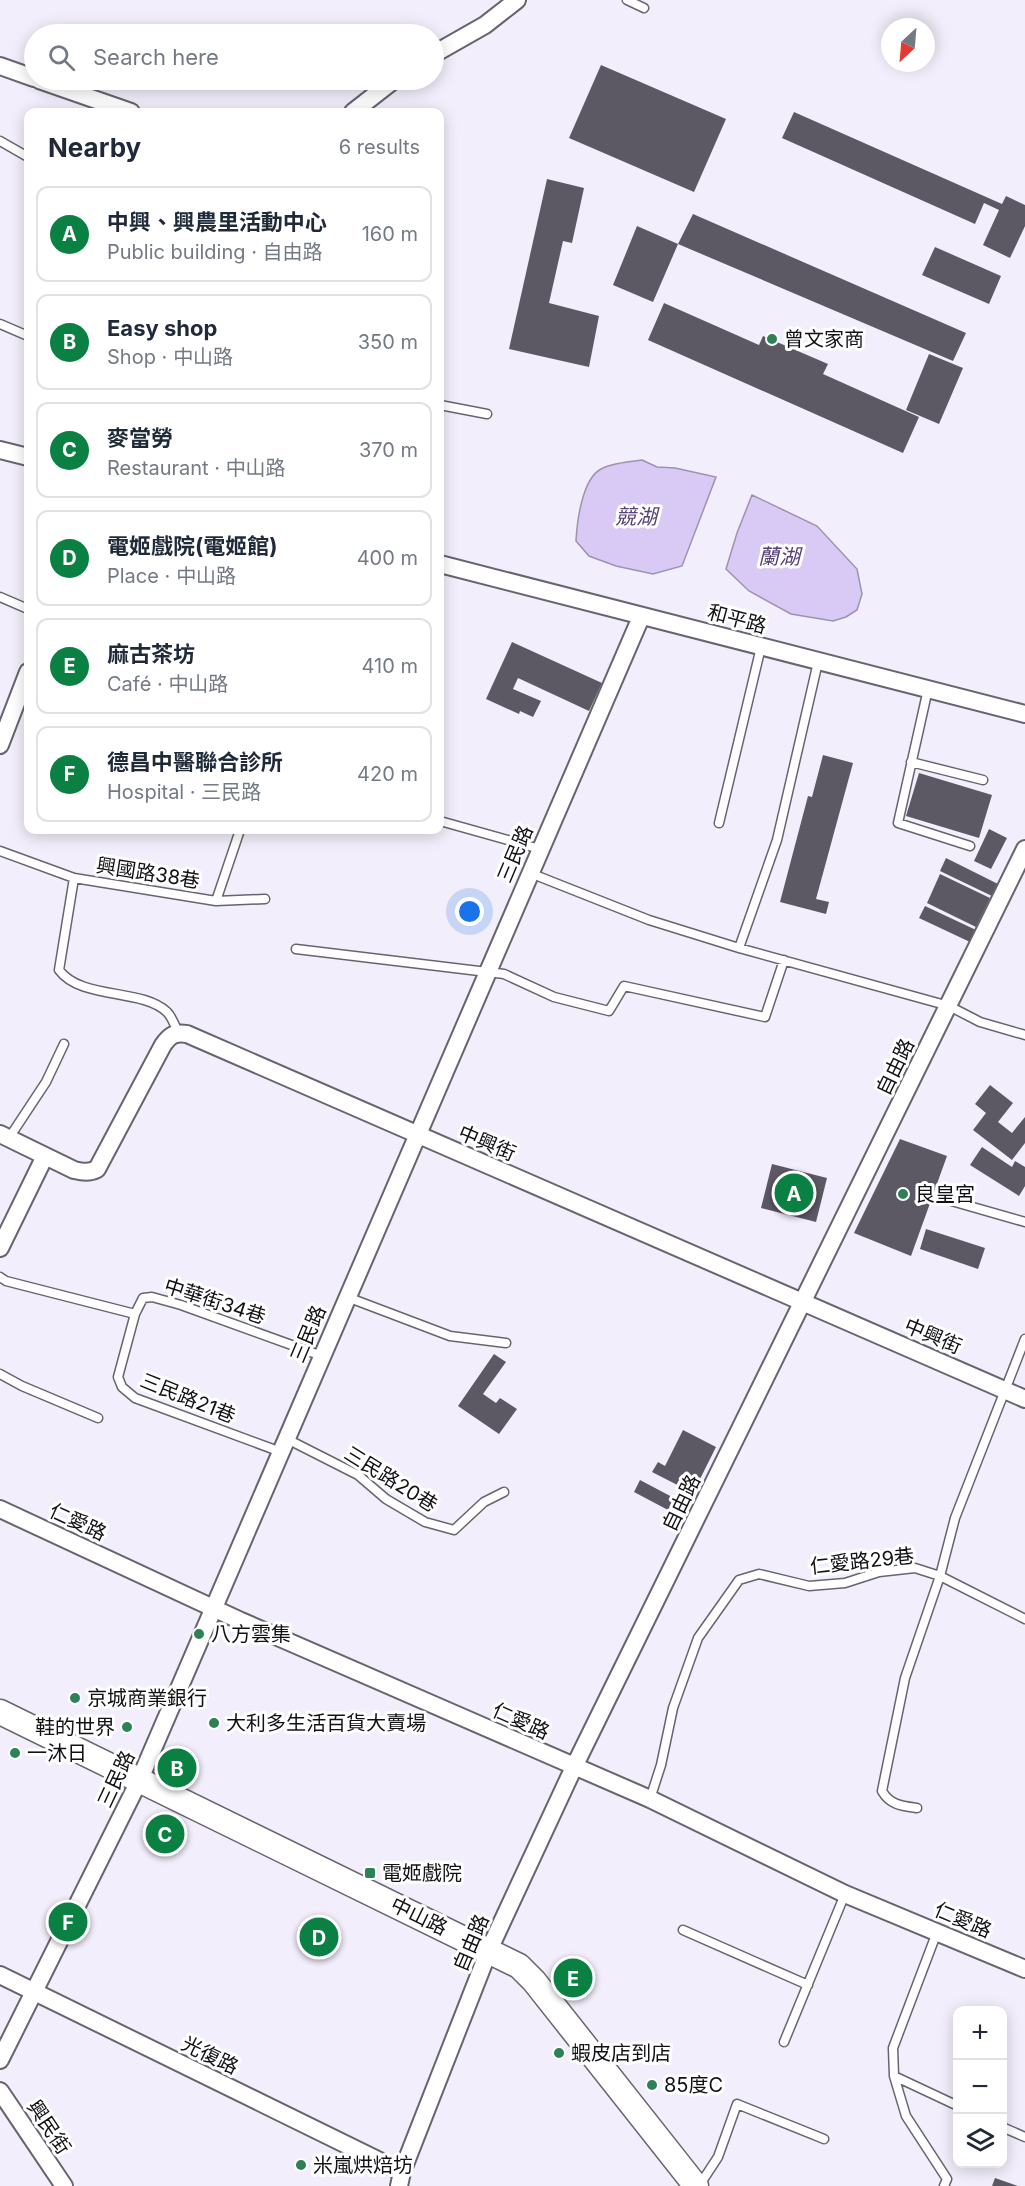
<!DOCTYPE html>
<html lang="en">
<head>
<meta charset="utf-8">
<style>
	:root { --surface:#fff; --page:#f2f2f3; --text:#1f2937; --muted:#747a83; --line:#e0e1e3; --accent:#0b8043 }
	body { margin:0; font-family:Inter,"Noto Sans TC",sans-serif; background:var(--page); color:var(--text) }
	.controls { position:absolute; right:18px; bottom:18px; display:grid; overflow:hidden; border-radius:12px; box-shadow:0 3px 15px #0003 }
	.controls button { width:54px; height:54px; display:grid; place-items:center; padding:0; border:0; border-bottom:2px solid var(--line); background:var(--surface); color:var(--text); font:30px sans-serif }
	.compass { position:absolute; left:881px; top:18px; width:54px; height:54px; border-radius:50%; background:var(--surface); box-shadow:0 3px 15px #0003; rotate:206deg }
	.you { position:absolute; left:470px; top:912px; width:21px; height:21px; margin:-15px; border:4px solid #fff; border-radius:50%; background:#1a73e8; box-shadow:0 0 0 9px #1a73e833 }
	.badge { display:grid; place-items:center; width:39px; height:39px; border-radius:50%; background:var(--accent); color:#fff; font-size:20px; font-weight:700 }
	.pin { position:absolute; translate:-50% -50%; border:3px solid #fff; box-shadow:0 2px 6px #0006 }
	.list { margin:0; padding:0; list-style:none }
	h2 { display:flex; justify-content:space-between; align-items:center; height:78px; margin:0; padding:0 24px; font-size:26px }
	h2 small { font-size:20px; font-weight:400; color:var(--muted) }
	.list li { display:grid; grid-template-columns:39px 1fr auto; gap:18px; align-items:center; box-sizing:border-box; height:96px; margin:0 12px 12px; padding:0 12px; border:2px solid var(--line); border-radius:12px }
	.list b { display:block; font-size:22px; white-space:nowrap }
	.list p { margin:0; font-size:20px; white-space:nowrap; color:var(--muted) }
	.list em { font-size:20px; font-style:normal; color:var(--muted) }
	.icon { flex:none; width:33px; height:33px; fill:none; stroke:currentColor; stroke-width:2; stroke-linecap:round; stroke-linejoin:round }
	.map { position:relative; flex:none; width:1025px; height:2186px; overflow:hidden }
	.search { position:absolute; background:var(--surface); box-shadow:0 3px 15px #0003; left:24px; top:24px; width:420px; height:66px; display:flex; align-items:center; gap:15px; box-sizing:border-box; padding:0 21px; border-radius:33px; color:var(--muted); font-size:22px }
	.panel { position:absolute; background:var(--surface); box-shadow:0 3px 15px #0003; left:24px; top:108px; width:420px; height:726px; border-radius:12px }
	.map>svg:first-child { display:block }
	.water { fill:#d9caf5; stroke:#9d92b2; stroke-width:1.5 }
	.building { fill:#5d5964 }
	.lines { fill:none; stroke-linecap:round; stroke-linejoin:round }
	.service-casing { stroke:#68646f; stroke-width:11 }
	.minor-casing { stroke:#68646f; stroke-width:20 }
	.secondary-casing { stroke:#68646f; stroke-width:27 }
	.service { stroke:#fff; stroke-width:8 }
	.minor { stroke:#fff; stroke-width:16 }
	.secondary { stroke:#fff; stroke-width:24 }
	.poi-dot { fill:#2c8155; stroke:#fff; stroke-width:2 }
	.labels { text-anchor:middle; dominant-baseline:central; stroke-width:6; stroke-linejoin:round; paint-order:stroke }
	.poi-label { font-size:20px; fill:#111014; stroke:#fff; text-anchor:start }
	.street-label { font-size:20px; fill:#111014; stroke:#fff }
	.water-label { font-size:21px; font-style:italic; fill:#564076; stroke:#fff }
</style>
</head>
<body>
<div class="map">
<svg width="1025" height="2186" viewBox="0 0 1025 2186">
	<rect width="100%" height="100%" fill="#f2eefb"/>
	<path class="water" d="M642,460L657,467L675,468L716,477L682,566L653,574L616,566L589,556L576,541C577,522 582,479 601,469C611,463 630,462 642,460Z
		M752,495L817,526L857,569L862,594L857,610L846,617L833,621L791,614L749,591L726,569L737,533Z"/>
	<path class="building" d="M601,65L726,119L694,192L569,138Z
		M794,112L1002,204L1006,196L1025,205V226L1010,258L983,245L999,210L984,203L975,224L782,138Z
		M547,179L584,188L572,243L563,241L549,303L599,316L589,367L509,349Z
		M693,214L966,333L953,361L678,244Z
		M637,226L678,244L653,302L613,285Z
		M935,247L1001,276L989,304L922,275Z
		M664,303L759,345L763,336L828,364L823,374L919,417L903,453L648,340Z
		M929,354L963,368L939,424L906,410Z
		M512,642L602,683L589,711L518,678L513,689L541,701L533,717L520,711L519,714L486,699Z
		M823,755L853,763L816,899L829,902L826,914L780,902L808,796L812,797Z
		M919,773L992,795L979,838L906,816Z
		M989,829L1007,838L991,869L974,861Z
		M946,858L1000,885L994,897L940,871Z
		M940,874L990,898L976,927L927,903Z
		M925,906L976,930L970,942L919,918Z
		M990,1085L1013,1103L998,1122L1012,1133L1025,1117V1143L1012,1160L973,1130L986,1113L975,1104Z
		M900,1139L947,1156L911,1256L854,1233Z
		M982,1147L1012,1167L1015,1161L1025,1167V1186L1019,1196L970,1165Z
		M772,1164L827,1178L816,1222L761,1208Z
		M926,1229L985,1248L978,1269L920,1249Z
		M494,1354L506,1362L483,1394L496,1403L500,1398L517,1409L499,1434L458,1406Z
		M683,1430L716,1447L693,1493L652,1472L658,1462L665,1466Z
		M640,1480L691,1507L685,1519L634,1492Z
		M995,2178L1018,2186H992Z"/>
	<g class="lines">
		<defs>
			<path id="service" d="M627,0L644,8
				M0,141L28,157
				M0,324L28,336
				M440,405L487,414
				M0,597L28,609
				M928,689L898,823L970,846
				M911,762L983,780
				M440,821L540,849
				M719,823L761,647
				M0,851L74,878L216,901L265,899
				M530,873L649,920L739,948L949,1006L980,1022L1025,1035
				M74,878L59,970C81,1000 142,988 167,1012C172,1017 175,1026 178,1032
				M216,901L240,830
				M739,948L777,840L818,662
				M296,949L504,974L554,997L609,1011L624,986L765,1017L784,960
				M9,1138L46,1082L64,1044
				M941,1198L1025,1222
				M0,1277L6,1281L135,1314
				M347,1297L450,1336L506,1343
				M0,1374L22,1386L98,1418
				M287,1439L358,1475L386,1499L425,1522L454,1530L484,1502L504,1492
				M281,1452L135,1398L122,1387L118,1377L135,1314L143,1298L152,1297L181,1305L322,1356
				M650,1799L661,1765L673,1708L698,1638L739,1580L759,1574L809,1586L845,1583L879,1572L915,1568L940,1576L955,1518L1025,1339
				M917,1808C902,1806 890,1805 882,1791L905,1678L940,1576L1025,1619
				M683,1930L808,1985
				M937,1932L893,2048L894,2076L958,2106
				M784,2042L845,1894
				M894,2076L906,2116L947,2179L944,2186
				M1002,2127L1025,2137
				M699,2186L718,2157L737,2104L824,2139"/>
			<path id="minor" d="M434,54L485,25L517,0
				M0,66L34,78
				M39,80L131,112
				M353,112L394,80
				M0,450L28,457
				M440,564L1025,714
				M0,745L28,672
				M0,1134L74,1170C83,1172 89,1173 97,1169L163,1045C170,1035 175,1032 187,1034L1025,1399
				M0,1248L45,1156
				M0,1509L241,1621L650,1799L845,1894L1025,1969
				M0,1975L402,2172
				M0,2060L140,1779L641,617
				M0,2091L64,2186
				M399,2186L402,2172L489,1950L574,1767L1025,849"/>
			<path id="secondary" d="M0,1712L519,1966L534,1981L696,2186"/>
		</defs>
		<use href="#service" class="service-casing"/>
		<use href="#minor" class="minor-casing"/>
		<use href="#secondary" class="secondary-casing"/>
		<use href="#service" class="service"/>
		<use href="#minor" class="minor"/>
		<use href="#secondary" class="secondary"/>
	</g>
	<g class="poi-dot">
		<circle cx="772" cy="339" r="6"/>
		<circle cx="903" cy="1194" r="6"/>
		<circle cx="199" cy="1634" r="6"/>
		<circle cx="75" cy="1698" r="6"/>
		<circle cx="214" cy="1723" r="6"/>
		<circle cx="127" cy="1727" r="6"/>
		<circle cx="15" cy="1753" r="6"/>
		<rect x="364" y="1867" width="12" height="12" rx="3"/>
		<circle cx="559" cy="2053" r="6"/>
		<circle cx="652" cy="2085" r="6"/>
		<circle cx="301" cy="2165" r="6"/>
	</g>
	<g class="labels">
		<g class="poi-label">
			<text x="784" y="339">曾文家商</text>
			<text x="915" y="1194">良皇宮</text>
			<text x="211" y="1634">八方雲集</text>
			<text x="87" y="1698">京城商業銀行</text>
			<text x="226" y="1723">大利多生活百貨大賣場</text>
			<text x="115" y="1727" text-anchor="end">鞋的世界</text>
			<text x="27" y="1753">一沐日</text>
			<text x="382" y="1873">電姬戲院</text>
			<text x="571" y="2053">蝦皮店到店</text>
			<text x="664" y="2085">85度C</text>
			<text x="313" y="2165">米嵐烘焙坊</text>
		</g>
		<g class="street-label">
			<text transform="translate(737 619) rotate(15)">和平路</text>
			<text transform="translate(515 854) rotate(-67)">三民路</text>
			<text transform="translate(148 873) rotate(9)">興國路38巷</text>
			<text transform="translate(895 1067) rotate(-64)">自由路</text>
			<text transform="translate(487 1143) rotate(23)">中興街</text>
			<text transform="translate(215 1301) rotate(18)">中華街34巷</text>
			<text transform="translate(308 1334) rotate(-67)">三民路</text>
			<text transform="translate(933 1336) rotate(23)">中興街</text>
			<text transform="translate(188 1398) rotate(22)">三民路21巷</text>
			<text transform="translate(391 1479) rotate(32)">三民路20巷</text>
			<text transform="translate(681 1503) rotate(-64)">自由路</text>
			<text transform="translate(78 1522) rotate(25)">仁愛路</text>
			<text transform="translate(862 1561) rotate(-6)">仁愛路29巷</text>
			<text transform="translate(521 1721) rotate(24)">仁愛路</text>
			<text transform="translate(116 1779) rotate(-65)">三民路</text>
			<text transform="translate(419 1916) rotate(26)">中山路</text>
			<text transform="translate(963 1920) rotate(23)">仁愛路</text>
			<text transform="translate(471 1943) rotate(-67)">自由路</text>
			<text transform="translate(210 2055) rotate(26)">光復路</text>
			<text transform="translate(49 2127) rotate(56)">興民街</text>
		</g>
		<g class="water-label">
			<text x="636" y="516">競湖</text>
			<text x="779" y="556">蘭湖</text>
		</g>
	</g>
</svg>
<div class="controls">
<button>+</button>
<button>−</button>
<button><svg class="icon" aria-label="layers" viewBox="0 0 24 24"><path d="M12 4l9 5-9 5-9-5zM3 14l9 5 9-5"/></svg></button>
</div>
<svg class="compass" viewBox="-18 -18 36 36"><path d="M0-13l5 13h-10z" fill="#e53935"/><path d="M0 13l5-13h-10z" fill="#747a83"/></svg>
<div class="you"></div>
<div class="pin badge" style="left:794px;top:1193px">A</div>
<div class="pin badge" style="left:177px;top:1768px">B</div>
<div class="pin badge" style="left:165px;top:1834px">C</div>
<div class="pin badge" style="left:319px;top:1937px">D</div>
<div class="pin badge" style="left:573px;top:1978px">E</div>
<div class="pin badge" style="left:68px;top:1922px">F</div>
<div class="search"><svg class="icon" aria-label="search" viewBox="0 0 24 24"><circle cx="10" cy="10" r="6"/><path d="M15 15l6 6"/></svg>Search here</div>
<section class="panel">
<h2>Nearby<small>6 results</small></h2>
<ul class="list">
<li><span class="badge">A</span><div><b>中興、興農里活動中心</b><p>Public building · 自由路</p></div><em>160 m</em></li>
<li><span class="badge">B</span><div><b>Easy shop</b><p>Shop · 中山路</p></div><em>350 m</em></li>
<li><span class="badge">C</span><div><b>麥當勞</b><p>Restaurant · 中山路</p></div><em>370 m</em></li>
<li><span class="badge">D</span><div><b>電姬戲院(電姬館)</b><p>Place · 中山路</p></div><em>400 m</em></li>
<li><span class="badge">E</span><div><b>麻古茶坊</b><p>Café · 中山路</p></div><em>410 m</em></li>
<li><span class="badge">F</span><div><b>德昌中醫聯合診所</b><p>Hospital · 三民路</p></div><em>420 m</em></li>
</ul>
</section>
</div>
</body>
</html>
